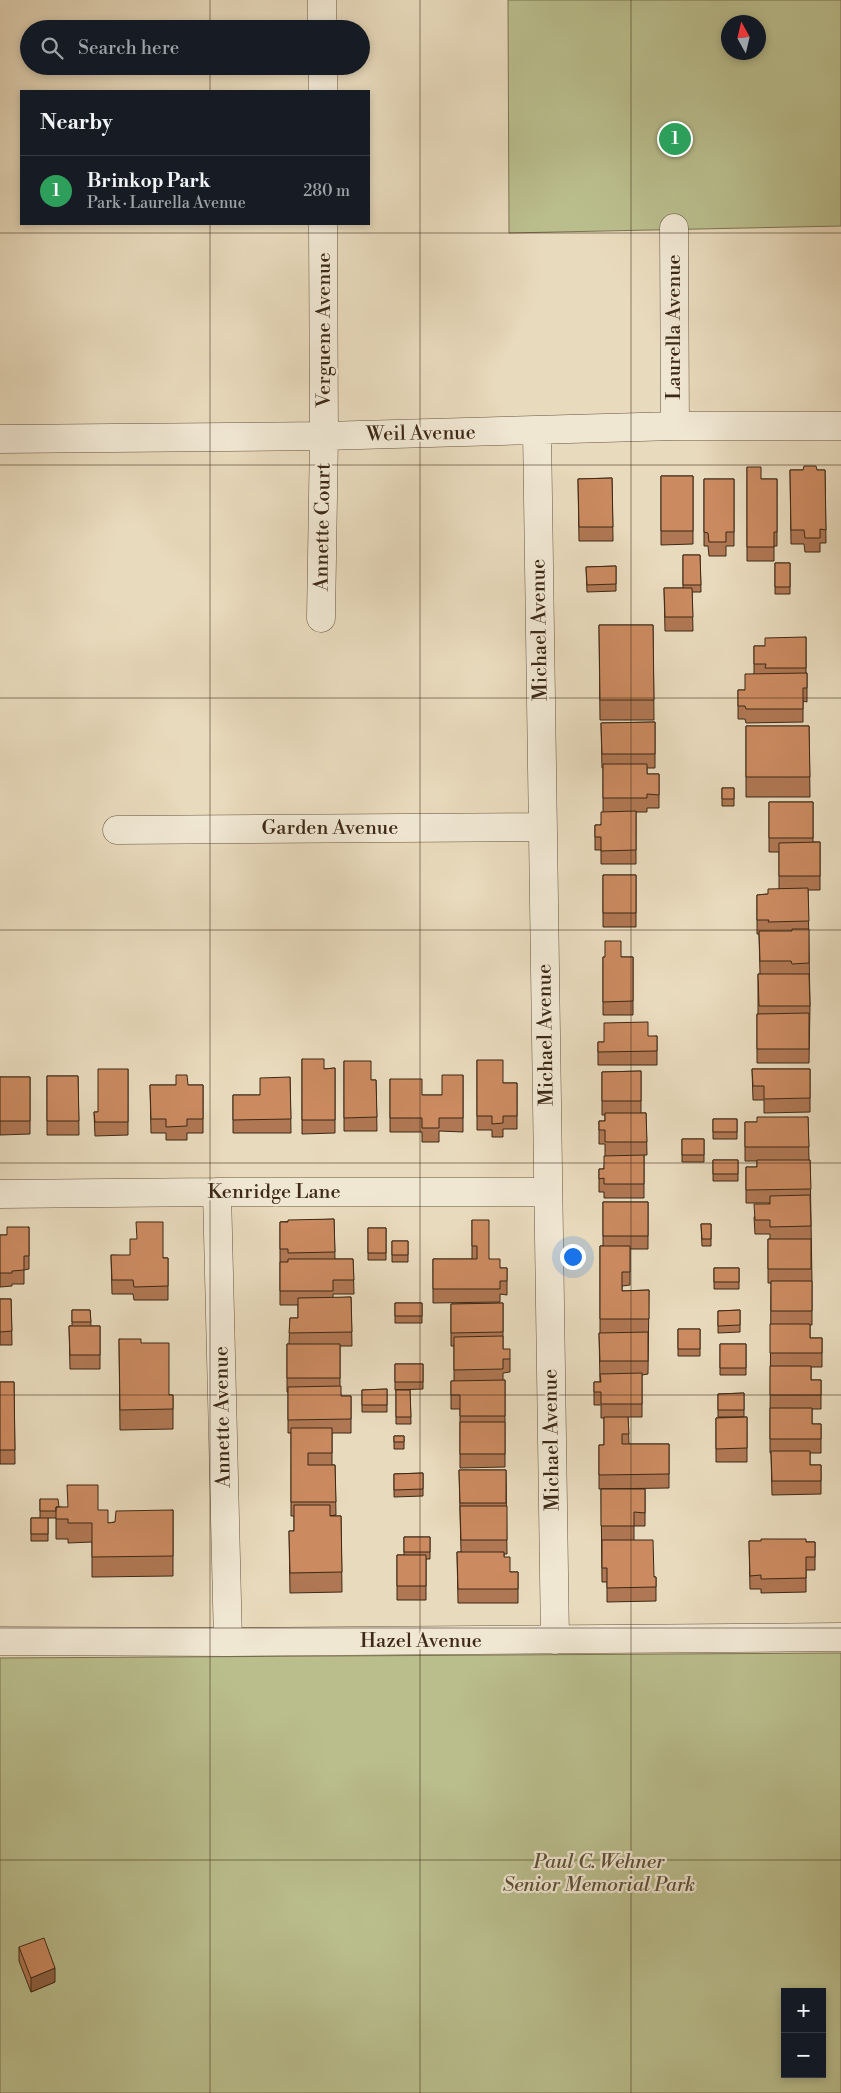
<!DOCTYPE html>
<html lang="en">
<head>
<meta charset="utf-8">
<style>
	:root { --surface:#171b24; --page:#20242c; --text:#f1f3f6; --muted:#9ea1a6; --line:#363941; --accent:#c59692 }
	body { margin:0; font-family:"Libre Bodoni",serif; background:var(--page); color:var(--text) }
	.controls { position:absolute; right:15px; bottom:15px; display:grid; overflow:hidden; border-radius:0px; box-shadow:0 2px 8px #0003 }
	.controls button { width:45px; height:45px; display:grid; place-items:center; padding:0; border:0; border-bottom:1px solid var(--line); background:var(--surface); color:var(--text); font:25px sans-serif }
	.compass { position:absolute; left:721px; top:15px; width:45px; height:45px; border-radius:50%; background:var(--surface); box-shadow:0 2px 8px #0003; rotate:352deg }
	.you { position:absolute; left:572px; top:1256px; width:18px; height:18px; margin:-12px; border:4px solid #fff; border-radius:50%; background:#1a73e8; box-shadow:0 0 0 8px #1a73e833 }
	.badge { display:grid; place-items:center; width:32px; height:32px; border-radius:50%; background:var(--accent); color:#fff; font-size:16px; font-weight:700 }
	.pin { position:absolute; translate:-50% -50%; border:2px solid #fff; box-shadow:0 1px 5px #0006 }
	.list { margin:0; padding:0; list-style:none }
	h2 { display:flex; justify-content:space-between; align-items:center; height:65px; margin:0; padding:0 20px; font-size:21px }
	h2 small { font-size:16px; font-weight:400; color:var(--muted) }
	.list li { display:grid; grid-template-columns:32px 1fr auto; gap:15px; align-items:center; box-sizing:border-box; height:70px; padding:0 20px; border-top:1px solid var(--line) }
	.list b { display:block; font-size:19px; white-space:nowrap }
	.list p { margin:0; font-size:16px; white-space:nowrap; color:var(--muted) }
	.list em { font-size:16px; font-style:normal; color:var(--muted) }
	.icon { flex:none; width:28px; height:28px; fill:none; stroke:currentColor; stroke-width:2; stroke-linecap:round; stroke-linejoin:round }
	.map { position:relative; flex:none; width:841px; height:2093px; overflow:hidden }
	.search { position:absolute; background:var(--surface); box-shadow:0 2px 8px #0003; left:20px; top:20px; width:350px; height:55px; display:flex; align-items:center; gap:12px; box-sizing:border-box; padding:0 18px; border-radius:28px; color:var(--muted); font-size:19px }
	.panel { position:absolute; background:var(--surface); box-shadow:0 2px 8px #0003; left:20px; top:90px; width:350px; height:135px; border-radius:0px }
	.map>svg:first-child { display:block }
	.green { fill:#babe8d; stroke:#7c7452; fill-rule:evenodd }
	.lines { fill:none; stroke-linecap:round; stroke-linejoin:round }
	.minor-casing { stroke:#685540; stroke-width:29 }
	.minor { stroke:#f0e7d3; stroke-width:28 }
	.wall { fill:#af7753; stroke:#3d2916 }
	.shaded-wall { fill:#8e6143; stroke:#3d2916 }
	.building { fill:#cb8a60; stroke:#3d2916 }
	.grid { fill:none; stroke:#3d2916; stroke-width:1; stroke-opacity:0.55 }
	.labels { text-anchor:middle; dominant-baseline:central; stroke-width:4.5; stroke-linejoin:round; paint-order:stroke }
	.street-label { font-size:20px; fill:#3d2916; stroke:#f0e7d3 }
	.park-label { font-size:20px; font-style:italic; fill:#5c4e34; stroke:#f0e7d3 }
</style>
</head>
<body>
<div class="map">
<svg width="841" height="2093" viewBox="0 0 841 2093">
	<rect width="100%" height="100%" fill="#e8dabc"/>
	<filter id="stains"><feTurbulence type="fractalNoise" baseFrequency=".004" numOctaves="4"/><feColorMatrix values="0 0 0 0 .2 0 0 0 0 .09 0 0 0 0 .02 0 0 0 .5 -.17"/></filter>
	<radialGradient id="worn" r=".72"><stop offset=".6" stop-color="#630" stop-opacity="0"/><stop offset="1" stop-color="#630" stop-opacity=".3"/></radialGradient>
	<path class="green" d="M508,0H841V226L509,233ZM728,22H758V52H728Z
		M841,1653V2093H0V1658ZM785,1992H822V2074H785Z"/>
	<g class="lines">
		<defs>
			<path id="minor" d="M322,0V29
				M323,66V91
				M674,228L675,426
				M537,431L555,1640
				M0,439L324,436L675,426H841
				M321,618L324,436L323,224
				M117,830L543,827
				M217,1192L228,1642
				M0,1194L217,1192H548
				M0,1641L228,1642L841,1637"/>
		</defs>
		<use href="#minor" class="minor-casing"/>
		<use href="#minor" class="minor"/>
	</g>
	<path class="wall" d="M747,467L761,479H777V546H774V561H747Z
		M790,470H825L826,543H820V552H805L804,544H791Z
		M661,476H693V544L661,545Z
		M612,478L613,541H579L578,479Z
		M704,479H734V546H726V556H709L708,546H704Z
		M683,555H700L701,592H692L693,631H665L664,588H683Z
		M775,563H790V594H775Z
		M616,566V591L587,592L586,567Z
		M599,625H653L654,720H600Z
		M806,637V673H807V702L803,701V722L746,723L745,719H738V690H745L754,673V646H765Z
		M655,722V768H647V774H659V808H647V812H636V864H601V850H595V825H601L603,812V768H602L601,723Z
		M746,726H809L810,797H746Z
		M722,788H734V806H722Z
		M769,802H813V842H820V890H808L810,1006L809,1063H757V1014H758V974H760L759,934H757V895L768,894L779,889V852H769Z
		M603,875H636V927H603Z
		M603,957H633V1015H603Z
		M657,1036V1065H598V1042H604Z
		M302,1059L324,1069L335,1068V1133L302,1134Z
		M477,1060L503,1083H517V1129H503V1137H492V1130H477Z
		M344,1061L371,1080H376L377,1131H344Z
		M128,1069V1135L95,1136L94,1112H98Z
		M752,1069H810V1112L764,1113V1100H753Z
		M641,1071V1113H646L647,1155H644V1198H604V1192H599V1169H604L605,1156V1144H599V1121H605V1115H602V1072Z
		M463,1075V1132L439,1131V1142H422V1132H390V1079L422,1095H442Z
		M47,1076H78L79,1135H47Z
		M0,1077H30V1134L0,1135Z
		M290,1077L291,1133H233V1095H260Z
		M150,1085H203V1133H187V1140H166V1133H151Z
		M808,1117L809,1160H810L812,1281V1325H810V1338H822V1367H811V1380H821V1409H812V1424H821V1453H810V1465H821V1494L772,1495L771,1453H770V1422L771,1283H768V1239H770V1234H755L754,1217L770,1203H746V1167H757V1161H745V1122H757Z
		M713,1119H737V1139H713Z
		M682,1139H704V1162H682Z
		M713,1160H738V1181H713Z
		M603,1202H648V1249H630V1285L622,1286V1291L649,1290L648,1374L642,1375V1417H628L629,1444H669V1488L599,1489V1445H604V1418H601V1405H594V1382H600L599,1333H600V1246H603Z
		M334,1219L335,1259H353L354,1294H333V1298L351,1297L352,1346H340V1386L341,1396H351V1433H332V1465H335L336,1515L330,1516H341L342,1592L290,1593L289,1531H294V1516H291V1433H288V1392H287V1344H289L290,1318H298V1305H280V1222Z
		M472,1220L489,1259L500,1268H507V1295L500,1294V1302L433,1303V1259H472Z
		M701,1224H711V1246H702Z
		M29,1227V1269L24,1270V1284H12V1286L0,1287V1235H7Z
		M368,1228H386V1260H368Z
		M392,1241H408V1262H392Z
		M111,1255L168,1258V1300H134L133,1294H112Z
		M714,1268H739V1289H714Z
		M0,1299H11L12,1345H0Z
		M395,1303H422V1323H395Z
		M503,1303V1349L510,1359V1372L503,1373V1380H505V1467L460,1468V1409H451V1381H454V1346H451V1304Z
		M72,1310H90L91,1326H100V1369H70L69,1326H72Z
		M740,1310V1332L718,1333V1311Z
		M678,1329H700V1356H678Z
		M119,1339L141,1343L169,1395H173V1429L120,1430Z
		M720,1344H746V1375H720Z
		M395,1364H423V1389L395,1390Z
		M0,1382H14L15,1464H0Z
		M387,1389V1412H362V1390Z
		M396,1390H410L411,1424H396Z
		M744,1393V1417H718V1394Z
		M747,1417V1462H716V1418Z
		M394,1436H404V1449H394Z
		M459,1470H506L507,1554H504V1557L510,1572H518V1603H458L457,1552H461Z
		M423,1473V1496L394,1497V1474Z
		M601,1489H645V1526H634V1540L654,1577H656V1601L607,1602V1582H602Z
		M40,1499L59,1507L98,1510L108,1523L115,1522L173,1510V1576L92,1577V1542L68,1543V1539H56V1518H48V1541H31V1518H40Z
		M404,1537H430V1559H426V1600H397V1555H404Z
		M749,1541L815,1542V1570H806V1592L761,1593V1589H750Z
		M19,1947L55,1982L31,1992L19,1961Z"/>
	<path class="shaded-wall" d="M55,1968V1982L31,1992V1978Z"/>
	<path class="building" d="M804,466H816L817,470H825L826,530L820,529V538H805L804,530H791L790,470H803Z
		M747,467H761V479H777V532H774V547H747Z
		M661,476H693V531H661Z
		M612,478L613,527H579L578,479Z
		M704,479H734V532H726V542H709L708,533L704,532Z
		M683,555H700L701,585H683Z
		M775,563H790V587H775Z
		M616,566V584L587,585L586,567Z
		M664,588H692L693,617H665Z
		M599,625H653L654,700H600Z
		M806,637V668H765L766,664H754V646H765V638Z
		M807,673V688H803V709H746L745,706H738V690H745V674Z
		M655,722V754H602L601,723Z
		M746,726H809L810,777H746Z
		M603,764H647V774H659V795L647,794V798H603Z
		M722,788H734V799H722Z
		M769,802H813V838H769Z
		M636,811V850L601,851V837H595V825H601V812Z
		M820,842V876H779V843Z
		M603,875H636V913H603Z
		M808,888L809,921L768,922L769,920H757V895L768,894V889Z
		M792,929H809V963L792,964L791,961H760L759,931H792Z
		M605,941H621V957H633V1001L603,1002V957H605Z
		M758,974H809L810,1006H759Z
		M809,1013V1049H757V1014Z
		M648,1022V1036H657V1051L598,1052V1042H604V1023Z
		M302,1059H324V1069L335,1068V1120H302Z
		M477,1060H503V1083H517V1116H503V1123L492,1124V1116H477Z
		M344,1061H371V1080H376L377,1117L344,1118Z
		M98,1069H128V1122H95L94,1112H98Z
		M752,1069H810V1098L764,1099V1086H753Z
		M641,1071V1101H602V1072Z
		M176,1075H187L188,1085H203V1119H187V1126L166,1127V1119H151L150,1085H176Z
		M442,1075H463V1118H439V1128H422V1118H390V1079H422V1095H442Z
		M47,1076H78L79,1121H47Z
		M0,1077H30V1121H0Z
		M290,1077L291,1119L233,1120V1095H260V1078Z
		M605,1113H646L647,1142H605V1130H599V1121H605Z
		M757,1117H808L809,1147H745V1122H757Z
		M713,1119H737V1132H713Z
		M682,1139H704V1155H682Z
		M644,1155V1184H604V1178L599,1179V1169H604V1156Z
		M713,1160H738V1174H713Z
		M757,1160H810L811,1189L746,1190V1167H757Z
		M810,1195L811,1226L770,1227V1220H755L754,1204H770V1196Z
		M603,1202H648V1236H603Z
		M334,1219L335,1252L288,1253V1249H280V1222H288V1220Z
		M472,1220H489V1259H500V1268H507V1281H500V1289H433V1259H477V1246H472Z
		M136,1222H163V1258H168V1286L134,1287L133,1280H112L111,1255H130V1239H137Z
		M701,1224H711V1239H702Z
		M7,1227H29V1256H24V1270L12,1271V1273H0V1235H7Z
		M368,1228H386V1253H368Z
		M768,1239H811V1269H768Z
		M392,1241H408V1255H392Z
		M600,1246H630V1272H622V1291L649,1290V1319H600Z
		M288,1259H353L354,1280H333V1291H280V1262H288Z
		M714,1268H739V1282H714Z
		M771,1281H812V1311H771Z
		M351,1297L352,1332L289,1333L290,1318H298V1298Z
		M0,1299H11L12,1331L0,1332Z
		M395,1303H422V1316H395Z
		M503,1303V1332L451,1333V1304Z
		M72,1310H90L91,1322H72Z
		M740,1310V1325L718,1326V1311Z
		M770,1324H810V1338H822V1353H770Z
		M69,1326H100V1355H70Z
		M678,1329H700V1349H678Z
		M648,1332V1361H600L599,1333Z
		M503,1336V1349H510V1359H503V1369L454,1370V1337Z
		M119,1339H141V1343H169V1395H173V1409L120,1410Z
		M287,1344H340V1378H287Z
		M720,1344H746V1368H720Z
		M395,1364H423V1382H395Z
		M770,1366H811V1380H821V1395H770Z
		M642,1373V1404H601V1392H594V1382H601L600,1374Z
		M505,1380V1416H460V1395H451V1381Z
		M0,1382H14L15,1450H0Z
		M341,1386V1396H351V1419L288,1420V1387Z
		M387,1389V1405H362V1390Z
		M396,1390H410L411,1417H396Z
		M744,1393V1410H718V1394Z
		M770,1408H812V1424H821V1439H770Z
		M604,1417H628L629,1434H622V1444H669V1474L599,1475V1445H604Z
		M747,1417V1448L716,1449V1418Z
		M460,1422H505V1454H460Z
		M291,1428H332V1453H308V1465H335L336,1502H291Z
		M394,1436H404V1442H394Z
		M771,1451H810V1465H821V1481H772Z
		M459,1470H506V1503H460Z
		M423,1473V1489L394,1490V1474Z
		M67,1485H98V1510H108V1523L115,1522L116,1511L173,1510V1556L92,1557V1523H68V1519H56V1507H68Z
		M601,1489H645V1513L634,1512V1526H601Z
		M40,1499H58L59,1507H56V1511H40Z
		M294,1505H330V1516H341L342,1572L290,1573L289,1531H294Z
		M460,1506H507V1540H461Z
		M31,1518H48V1534H31Z
		M404,1537H430V1552H404Z
		M761,1539H806V1542H815V1557H806V1578L761,1579V1575L750,1576L749,1541H761Z
		M602,1540H653L654,1577H656V1587L607,1588V1568H602Z
		M457,1552H504V1557H510V1572H518V1589H458Z
		M397,1555H426V1586H397Z
		M44,1938L55,1968L31,1978L19,1947Z"/>
	<path class="grid" d="M210,0V29M420,0V2093M631,0V2093M210,66V91M210,224V2093M0,233H841M0,465H841M0,698H841M0,930H841M0,1163H841M0,1395H841M0,1628H841M0,1860H841"/>
	<g class="labels">
		<g class="street-label">
			<text transform="translate(674 327) rotate(-90)">Laurella Avenue</text>
			<text transform="translate(324 330) rotate(-90)">Verguene Avenue</text>
			<text transform="translate(421 434) rotate(-1)">Weil Avenue</text>
			<text transform="translate(323 527) rotate(-89)">Annette Court</text>
			<text transform="translate(540 630) rotate(-91)">Michael Avenue</text>
			<text x="330" y="828">Garden Avenue</text>
			<text transform="translate(546 1035) rotate(-91)">Michael Avenue</text>
			<text x="274" y="1192">Kenridge Lane</text>
			<text transform="translate(223 1417) rotate(-91)">Annette Avenue</text>
			<text transform="translate(552 1440) rotate(-91)">Michael Avenue</text>
			<text x="421" y="1641">Hazel Avenue</text>
		</g>
		<g class="park-label">
			<text x="599" y="1862">Paul C. Wehner<tspan x="599" dy="23">Senior Memorial Park</tspan></text>
		</g>
	</g>
	<rect width="100%" height="100%" filter="url(#stains)"/>
	<rect width="100%" height="100%" fill="url(#worn)"/>
</svg>
<div class="controls">
<button>+</button>
<button>−</button>
</div>
<svg class="compass" viewBox="-18 -18 36 36"><path d="M0-13l5 13h-10z" fill="#e53935"/><path d="M0 13l5-13h-10z" fill="#9ea1a6"/></svg>
<div class="you"></div>
<div class="pin badge" style="left:675px;top:139px;background:#2e9e5b">1</div>
<div class="search"><svg class="icon" aria-label="search" viewBox="0 0 24 24"><circle cx="10" cy="10" r="6"/><path d="M15 15l6 6"/></svg>Search here</div>
<section class="panel">
<h2>Nearby<small></small></h2>
<ul class="list">
<li><span class="badge" style="background:#2e9e5b">1</span><div><b>Brinkop Park</b><p>Park · Laurella Avenue</p></div><em>280 m</em></li>
</ul>
</section>
</div>
</body>
</html>
